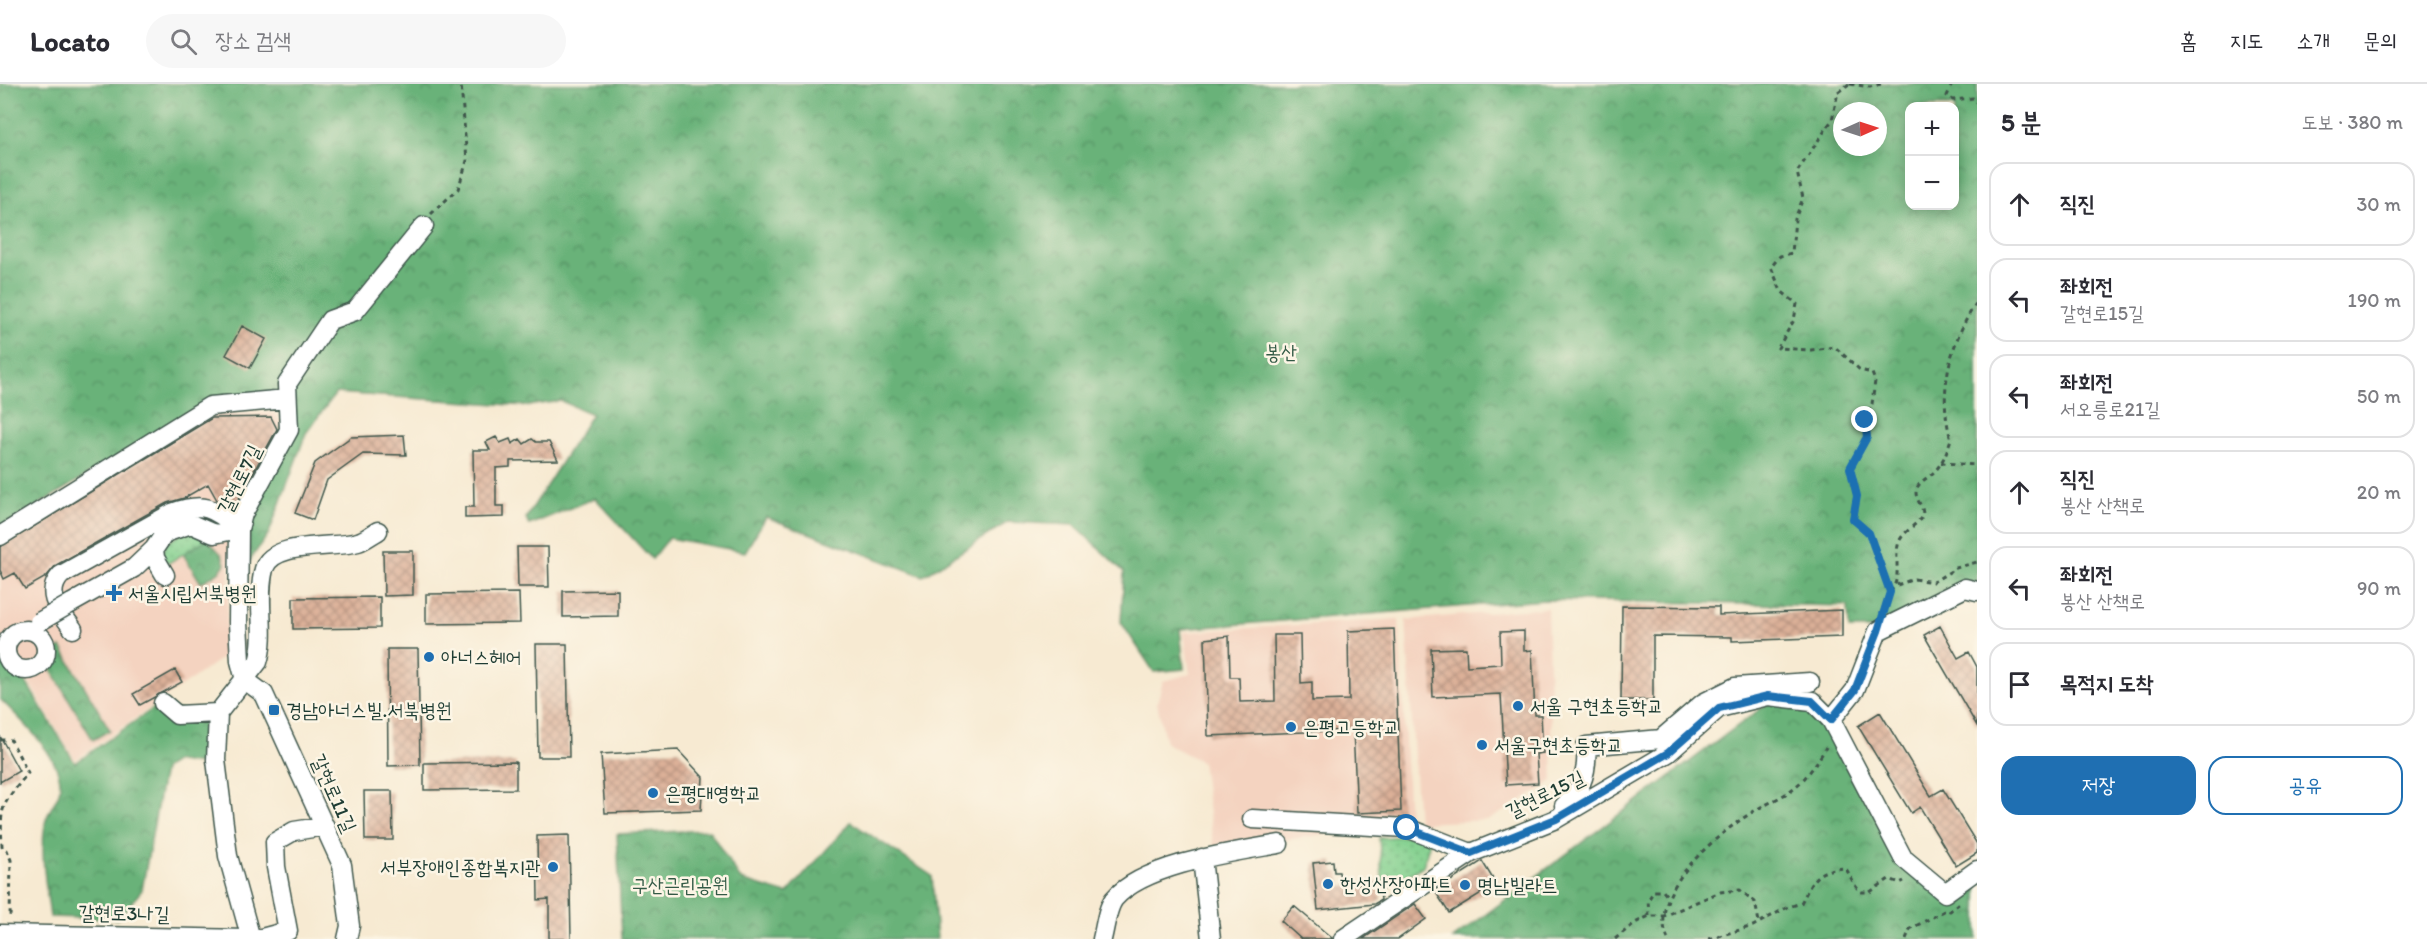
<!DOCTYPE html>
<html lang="ko">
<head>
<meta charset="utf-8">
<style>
	:root { --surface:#fff; --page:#f7f7f7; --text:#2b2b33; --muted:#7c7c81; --line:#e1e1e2; --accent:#1f6fb2 }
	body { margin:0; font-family:Itim,"Poor Story",sans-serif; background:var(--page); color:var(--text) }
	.controls { position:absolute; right:18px; top:18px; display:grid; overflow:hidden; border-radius:12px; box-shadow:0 3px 15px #0003 }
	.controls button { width:54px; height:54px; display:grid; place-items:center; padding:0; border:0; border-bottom:2px solid var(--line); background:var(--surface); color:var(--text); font:30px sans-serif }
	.compass { position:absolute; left:1833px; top:18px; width:54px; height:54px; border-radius:50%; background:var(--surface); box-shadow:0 3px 15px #0003; rotate:87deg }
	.stop { position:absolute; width:18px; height:18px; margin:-14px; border:4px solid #1f6fb2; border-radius:50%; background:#fff }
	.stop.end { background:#1f6fb2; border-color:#fff; box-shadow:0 2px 6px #0008 }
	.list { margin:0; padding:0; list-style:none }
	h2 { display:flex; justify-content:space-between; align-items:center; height:78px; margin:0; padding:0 24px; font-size:26px }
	h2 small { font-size:20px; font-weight:400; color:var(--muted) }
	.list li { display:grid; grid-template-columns:39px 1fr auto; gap:18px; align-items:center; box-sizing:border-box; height:84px; margin:0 12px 12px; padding:0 12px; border:2px solid var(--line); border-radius:18px }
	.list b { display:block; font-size:22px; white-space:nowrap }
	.list p { margin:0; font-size:20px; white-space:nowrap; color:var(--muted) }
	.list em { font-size:20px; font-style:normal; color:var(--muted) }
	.actions { display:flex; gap:12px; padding:18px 24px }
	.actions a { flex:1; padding:14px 0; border:2px solid var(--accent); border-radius:18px; text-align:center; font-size:21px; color:var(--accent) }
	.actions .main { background:var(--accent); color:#fff }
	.icon { flex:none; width:33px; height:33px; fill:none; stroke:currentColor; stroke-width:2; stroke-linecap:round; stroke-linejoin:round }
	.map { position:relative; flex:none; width:1977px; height:855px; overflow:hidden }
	header { display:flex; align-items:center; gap:36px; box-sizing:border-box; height:84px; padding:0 30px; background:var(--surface); border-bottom:2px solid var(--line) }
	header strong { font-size:28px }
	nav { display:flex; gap:33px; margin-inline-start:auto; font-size:21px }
	.search { width:420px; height:54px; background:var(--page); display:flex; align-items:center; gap:15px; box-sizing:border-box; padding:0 21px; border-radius:33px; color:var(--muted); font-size:22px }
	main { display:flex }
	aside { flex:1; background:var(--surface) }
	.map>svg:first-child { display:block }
	.built { fill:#f4d3c0 }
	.forest { fill:url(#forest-crowns); stroke:#447856; stroke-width:1.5; fill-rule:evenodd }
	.park { fill:url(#park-dots); stroke:#508661; stroke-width:1.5 }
	.building { fill:url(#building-cross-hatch) }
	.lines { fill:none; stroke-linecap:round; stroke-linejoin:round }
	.minor-casing { stroke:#3f574c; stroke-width:21 }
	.path { stroke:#3f574c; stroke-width:3; stroke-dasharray:4.5 4.5; stroke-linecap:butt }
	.minor { stroke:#fff; stroke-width:18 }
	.minor-bridge-casing { stroke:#3f574c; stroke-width:21; stroke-linecap:butt }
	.minor-bridge { stroke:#fff; stroke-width:18 }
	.route { stroke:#1f6fb2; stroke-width:8 }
	.poi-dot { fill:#1f6fb2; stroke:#fcf5e5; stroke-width:2 }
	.labels { text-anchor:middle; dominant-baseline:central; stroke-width:5; stroke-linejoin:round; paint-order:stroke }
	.park-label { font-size:20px; fill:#335a46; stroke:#fcf5e5 }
	.street-label { font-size:20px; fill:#1f3d34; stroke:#fcf5e5 }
	.poi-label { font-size:20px; fill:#1f3d34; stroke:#fcf5e5; text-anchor:start }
</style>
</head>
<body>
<header>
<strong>Locato</strong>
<div class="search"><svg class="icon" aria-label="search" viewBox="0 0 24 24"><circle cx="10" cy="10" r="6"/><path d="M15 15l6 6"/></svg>장소 검색</div>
<nav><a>홈</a><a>지도</a><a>소개</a><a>문의</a></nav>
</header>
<main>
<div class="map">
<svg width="1977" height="855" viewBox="0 0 1977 855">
	<defs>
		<pattern id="forest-crowns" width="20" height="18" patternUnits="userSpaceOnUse" patternTransform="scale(1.5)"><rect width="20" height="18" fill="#69b279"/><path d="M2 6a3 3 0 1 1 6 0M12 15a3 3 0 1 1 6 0" fill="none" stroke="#569264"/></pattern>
		<pattern id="park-dots" width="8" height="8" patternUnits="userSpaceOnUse" patternTransform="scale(1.5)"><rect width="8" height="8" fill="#82d08e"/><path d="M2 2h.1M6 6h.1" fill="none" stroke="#6aaa75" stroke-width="1.8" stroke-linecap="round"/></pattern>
		<pattern id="building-cross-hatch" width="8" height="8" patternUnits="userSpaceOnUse" patternTransform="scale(1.5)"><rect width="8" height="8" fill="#dcb098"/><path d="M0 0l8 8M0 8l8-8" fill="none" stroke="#b2907d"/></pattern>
	</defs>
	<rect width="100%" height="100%" fill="#fcf5e5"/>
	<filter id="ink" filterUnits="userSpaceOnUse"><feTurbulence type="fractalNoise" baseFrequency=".0167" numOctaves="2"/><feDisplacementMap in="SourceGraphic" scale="12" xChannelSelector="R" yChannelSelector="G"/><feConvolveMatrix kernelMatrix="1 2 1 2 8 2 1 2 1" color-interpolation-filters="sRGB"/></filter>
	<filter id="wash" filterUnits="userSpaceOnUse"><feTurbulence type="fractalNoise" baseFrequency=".008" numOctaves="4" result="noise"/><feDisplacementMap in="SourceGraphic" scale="24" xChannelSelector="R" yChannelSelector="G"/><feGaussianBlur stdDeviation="1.35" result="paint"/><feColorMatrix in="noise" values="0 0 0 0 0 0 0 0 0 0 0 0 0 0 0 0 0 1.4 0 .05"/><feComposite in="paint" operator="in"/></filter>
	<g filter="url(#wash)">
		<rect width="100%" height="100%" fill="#f7ead2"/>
		<path class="built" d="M274,329L285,342L232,441L225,572L75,676L11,568L0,571V449L207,330Z
			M1547,524L1553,697L1489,736L1418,739L1406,536Z
			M1399,535L1409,738L1214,766L1202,678L1166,659L1157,619L1163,597L1190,590L1184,548Z"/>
		<path class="forest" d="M0,0H1977V502L1871,545H1849L1848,522L1544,516L1180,545L1184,585L1154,588L1121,538L1124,488L1074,441L1008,438L923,492L766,433L745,468L669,454L652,475L595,414L529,441L526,434L592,330L561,317L527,322L336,309L306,349L269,449L248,479L250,428L292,314L209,317L0,444ZM1910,22H1954V122H1910ZM1842,27H1878V63H1842Z
			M207,455L222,471L225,480L220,487L201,499L183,470Z
			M61,563L110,646L93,656L50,584L54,567Z
			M9,570L75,679L158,621L213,634L210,681L176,677L164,685L142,806L118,835L50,833C46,802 40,771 45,740C47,725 63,712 60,697C57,669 19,634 0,615V574Z
			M1768,619L1808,624L1831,636L1903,774L1945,809L1977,795V855H1453Z
			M851,738L932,792L937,855H622L617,750L709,746L741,796L787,810Z"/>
		<path class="park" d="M187,446L207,455L167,480L162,472L166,459Z
			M1432,750L1423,782L1383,806L1379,754Z"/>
		<g id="blocks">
			<path class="building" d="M242,242L266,255L250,284L226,271Z
				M271,333L277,345L238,416L226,421L217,416L208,400L184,414L167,419L56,481L46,493L25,505L15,489L4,495L0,486V463L212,334Z
				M404,351L406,371L363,370L327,396L313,436L295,429L315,379L351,353Z
				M496,353L500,359L510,355L512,360L520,355L524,360L532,355L536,358H549L558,376L510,377V383L496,384V422H504V433L465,434V423H474L473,366H490L486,358Z
				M517,463H548L549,503H518Z
				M383,467H413V511L384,512Z
				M618,506V532L563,533V507Z
				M519,509L520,539L426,540V510Z
				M380,513V544L293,545V514Z
				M1622,522L1719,523V531L1842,526V553L1732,557V553L1653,552V616H1621Z
				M1940,542L1958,574L1969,568L1977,583V642L1924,551Z
				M1394,545L1401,727L1357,729L1353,646L1208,652L1205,555L1229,552L1230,593H1239L1240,618L1275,617L1274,551H1300L1301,599L1312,598V617L1349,616L1348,547Z
				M1524,547V567L1532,566L1535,631H1541L1543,669L1536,670L1538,699L1506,701L1501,610L1433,613L1431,565L1466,564L1467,582L1501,580L1500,548Z
				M536,560H567L569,673H538Z
				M387,565H418L420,681L388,682Z
				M175,586L182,598L140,621L133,610Z
				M1880,628L1931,712L1943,705L1977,760V769L1956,782L1920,723L1911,729L1858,642Z
				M0,652L19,687L0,698Z
				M678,666L703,693L701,726L605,729L601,670Z
				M516,678V705L424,706V679Z
				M364,707H392L393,756H365Z
				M569,751L571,855H549V815L538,816L537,752Z
				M1333,777L1334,788H1339L1341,802L1379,798L1381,816L1374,820L1318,826L1313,779Z
				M1482,777L1496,800L1449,829L1435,807Z
				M1415,820L1426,835L1398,855H1363Z
				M1294,822L1332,854V855H1301L1281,837Z"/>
		</g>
	</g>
	<g filter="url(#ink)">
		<use href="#blocks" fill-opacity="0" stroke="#3f574c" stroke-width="1.5"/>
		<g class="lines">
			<defs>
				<path id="minor" d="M0,452L210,322L287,315
					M165,491L155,474L154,465L165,449L191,440L214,450L239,445
					M70,520L134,484L154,465
					M73,545C61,528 43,510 61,491L172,429C205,417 213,424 239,445
					M6 566a20 20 0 1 1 40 0a20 20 0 1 1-40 0Z
					M245,596L240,577L238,538L239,445L243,430L289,346L287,300L330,236L355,227L424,142
					M245,596L264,610L342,781L350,842L347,855
					M163,619L177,631L218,629
					M1831,636L1855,606L1878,547L1965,504L1977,507
					M1564,722C1583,706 1588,686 1586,662L1661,655L1703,619L1735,603L1810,598
					M1252,735L1407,744L1471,769
					M1202,774L1211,855
					M0,850L246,855
					M251,855L228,772L216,676L218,629L258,578C267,549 256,516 264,485C272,456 334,465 358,458C365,456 372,450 378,447
					M258,855L288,847L276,783L275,758L294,747L325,742
					M1102,855C1105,844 1107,824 1114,815C1144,780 1234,768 1279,760
					M1343,855L1471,769L1556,735L1668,669L1719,624L1768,612L1812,617L1831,636L1903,774L1945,809L1977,786"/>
			</defs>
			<use href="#minor" class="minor-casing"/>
			<path class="path" d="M1849,0L1838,8L1832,36L1797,88L1803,114L1795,135L1792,169L1780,172L1771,183L1781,207L1797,220L1794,236L1778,264L1811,266L1835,263L1860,286L1872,289L1875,297L1872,320L1865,336L1867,353L1850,384L1857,412L1853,435L1869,449L1874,459L1890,508L1886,524
				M1850,0L1870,3L1881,0
				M1952,0L1947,12L1953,16L1973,14L1977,18
				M431,130L458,105L467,77L461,0
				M1941,379L1977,381
				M1897,501L1914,495L1933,498L1956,484L1977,478
				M1890,508C1903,493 1893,475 1899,458C1903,448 1914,443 1921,434C1928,424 1912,416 1917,404C1920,397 1928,394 1934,388C1943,379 1947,367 1951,355C1937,310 1950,257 1977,218
				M0,656H11L28,689C1,723 0,719 2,763L7,766L11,776L10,835
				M1649,832L1648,816L1654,807H1663L1667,812
				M1615,855L1635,839L1649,832H1664L1720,808L1740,806L1755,818L1759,838
				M1668,855C1646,809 1716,751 1751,729C1765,720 1782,714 1795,703C1807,694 1819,676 1826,663
				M1709,855L1753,842L1786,824L1801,819C1814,795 1814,786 1845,784C1852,792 1852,802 1862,808H1870L1889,795L1900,799L1904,797
				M1906,855L1910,845L1946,826L1950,827L1961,818"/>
			<use href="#minor" class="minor"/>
			<defs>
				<path id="minor-bridge" d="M39,538L70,520"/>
			</defs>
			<use href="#minor-bridge" class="minor-bridge-casing"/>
			<use href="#minor-bridge" class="minor-bridge"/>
		</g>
	</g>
	<g class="lines" filter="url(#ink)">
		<path class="route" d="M1407,744L1471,769L1556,735L1668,669L1719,624L1768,612L1812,617L1831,636L1855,606L1878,547L1890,508L1869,449L1853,435L1857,412L1850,384L1867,353L1865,336"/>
	</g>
	<g class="poi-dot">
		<path d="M111 500h6v6h6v6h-6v6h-6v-6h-6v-6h6z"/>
		<circle cx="429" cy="573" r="6"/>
		<circle cx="1518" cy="622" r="6"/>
		<rect x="268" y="620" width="12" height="12" rx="3"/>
		<circle cx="1291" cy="643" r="6"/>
		<circle cx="1482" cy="661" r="6"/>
		<circle cx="653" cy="709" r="6"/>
		<circle cx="553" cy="783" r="6"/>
		<circle cx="1328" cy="800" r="6"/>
		<circle cx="1465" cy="801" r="6"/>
	</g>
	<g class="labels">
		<g class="park-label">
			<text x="1281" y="268">봉산</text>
			<text x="680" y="801">구산근린공원</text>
		</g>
		<g class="street-label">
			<text transform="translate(239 395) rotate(-64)">갈현로7길</text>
			<text transform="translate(334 709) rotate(66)">갈현로11길</text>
			<text transform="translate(1545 710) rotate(-26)">갈현로15길</text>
			<text transform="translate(124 829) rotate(1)">갈현로3나길</text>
		</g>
		<g class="poi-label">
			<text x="128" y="509">서울시립서북병원</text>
			<text x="441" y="573">아너스헤어</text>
			<text x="1530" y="622">서울 구현초등학교</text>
			<text x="286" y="626">경남아너스빌.서북병원</text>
			<text x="1303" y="643">은평고등학교</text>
			<text x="1494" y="661">서울구현초등학교</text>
			<text x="665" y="709">은평대영학교</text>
			<text x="541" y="783" text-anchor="end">서부장애인종합복지관</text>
			<text x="1340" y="800">한성산장아파트</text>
			<text x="1477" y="801">명남빌라트</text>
		</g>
	</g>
</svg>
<div class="controls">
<button>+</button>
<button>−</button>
</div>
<svg class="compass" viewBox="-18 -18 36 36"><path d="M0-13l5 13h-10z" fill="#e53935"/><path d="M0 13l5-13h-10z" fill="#7c7c81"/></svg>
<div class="stop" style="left:1407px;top:744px"></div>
<div class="stop end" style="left:1865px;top:336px"></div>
</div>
<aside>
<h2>5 분<small>도보 · 380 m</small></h2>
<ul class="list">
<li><svg class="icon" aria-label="ahead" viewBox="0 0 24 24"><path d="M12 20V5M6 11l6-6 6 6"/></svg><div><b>직진</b></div><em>30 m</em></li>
<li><svg class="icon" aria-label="left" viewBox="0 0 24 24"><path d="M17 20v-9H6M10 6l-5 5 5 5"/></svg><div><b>좌회전</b><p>갈현로15길</p></div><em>190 m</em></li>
<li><svg class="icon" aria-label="left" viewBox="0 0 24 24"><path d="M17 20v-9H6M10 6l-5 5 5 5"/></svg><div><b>좌회전</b><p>서오릉로21길</p></div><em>50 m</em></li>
<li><svg class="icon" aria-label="ahead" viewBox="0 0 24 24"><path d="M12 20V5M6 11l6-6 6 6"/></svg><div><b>직진</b><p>봉산 산책로</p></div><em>20 m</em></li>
<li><svg class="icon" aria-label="left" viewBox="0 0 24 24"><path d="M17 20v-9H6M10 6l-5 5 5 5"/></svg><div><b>좌회전</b><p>봉산 산책로</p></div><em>90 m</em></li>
<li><svg class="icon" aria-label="arrive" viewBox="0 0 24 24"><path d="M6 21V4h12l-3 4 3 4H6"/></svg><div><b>목적지 도착</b></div></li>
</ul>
<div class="actions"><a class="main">저장</a><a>공유</a></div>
</aside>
</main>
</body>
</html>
